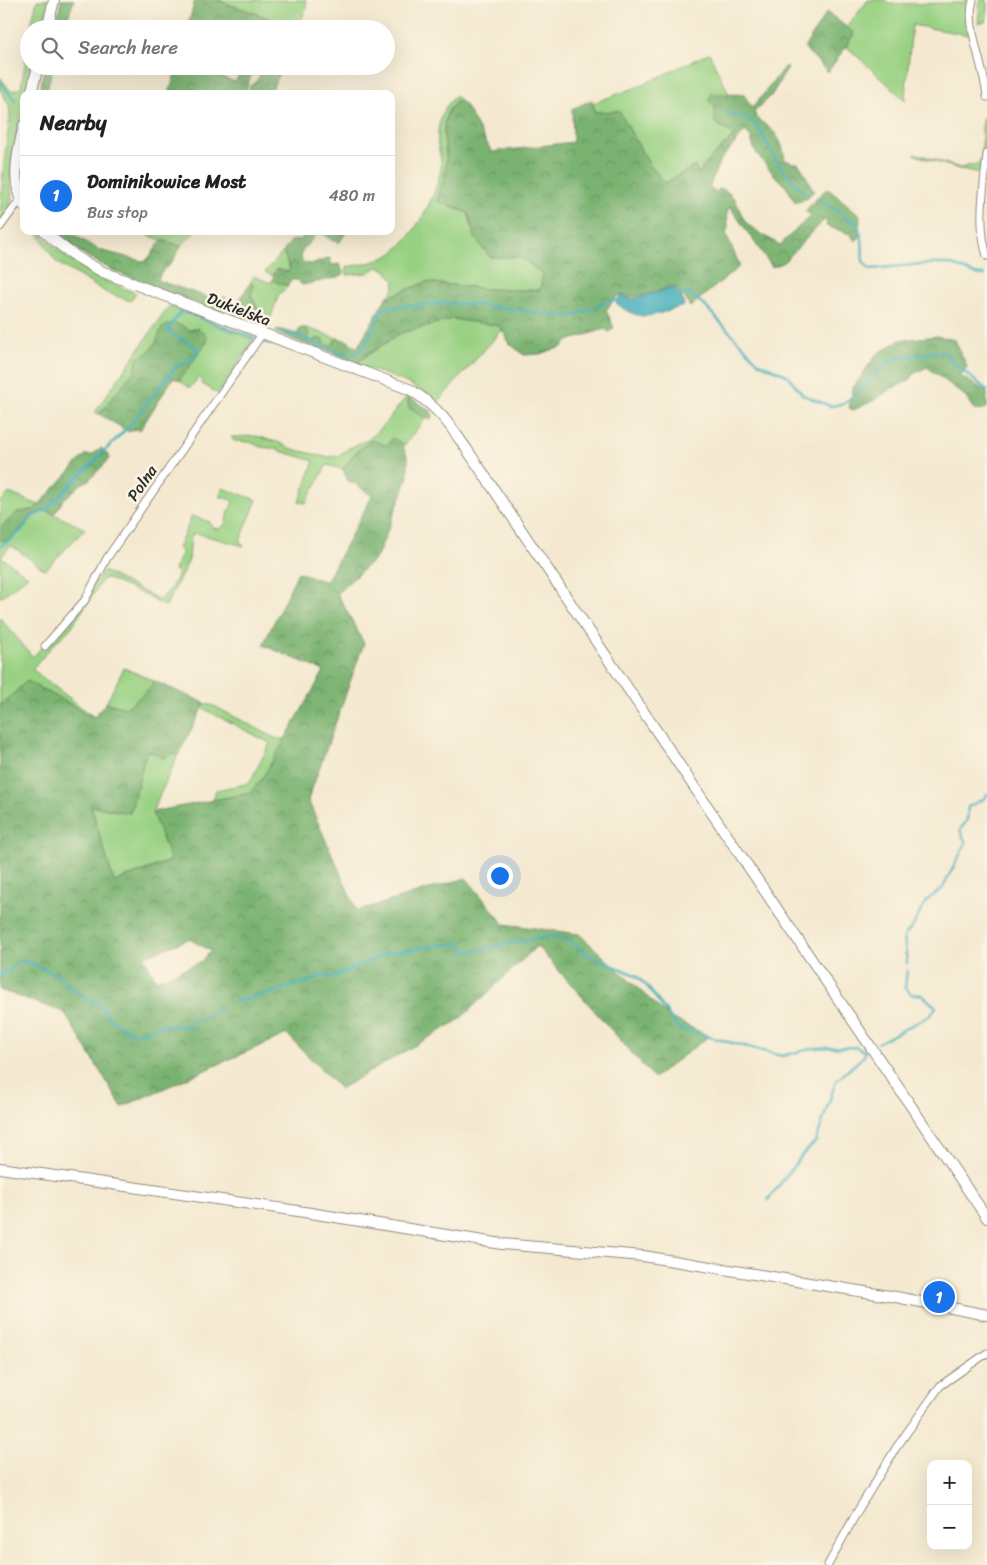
<!DOCTYPE html>
<html lang="en">
<head>
<meta charset="utf-8">
<style>
	:root { --surface:#fff; --page:#f2f2f2; --text:#202124; --muted:#757577; --line:#e0e0e0; --accent:#1a73e8 }
	body { margin:0; font-family:Sriracha,sans-serif; background:var(--page); color:var(--text) }
	.controls { position:absolute; right:15px; bottom:15px; display:grid; overflow:hidden; border-radius:10px; box-shadow:0 5px 20px #0002 }
	.controls button { width:45px; height:45px; display:grid; place-items:center; padding:0; border:0; border-bottom:1px solid var(--line); background:var(--surface); color:var(--text); font:25px sans-serif }
	.you { position:absolute; left:499px; top:875px; width:18px; height:18px; margin:-12px; border:4px solid #fff; border-radius:50%; background:#1a73e8; box-shadow:0 0 0 8px #1a73e833 }
	.badge { display:grid; place-items:center; width:32px; height:32px; border-radius:50%; background:var(--accent); color:#fff; font-size:16px; font-weight:700 }
	.pin { position:absolute; translate:-50% -50%; border:2px solid #fff; box-shadow:0 1px 5px #0006 }
	.list { margin:0; padding:0; list-style:none }
	h2 { display:flex; justify-content:space-between; align-items:center; height:65px; margin:0; padding:0 20px; font-size:21px }
	h2 small { font-size:16px; font-weight:400; color:var(--muted) }
	.list li { display:grid; grid-template-columns:32px 1fr auto; gap:15px; align-items:center; box-sizing:border-box; height:80px; padding:0 20px; border-top:1px solid var(--line) }
	.list b { display:block; font-size:19px; white-space:nowrap }
	.list p { margin:0; font-size:16px; white-space:nowrap; color:var(--muted) }
	.list em { font-size:16px; font-style:normal; color:var(--muted) }
	.icon { flex:none; width:28px; height:28px; fill:none; stroke:currentColor; stroke-width:2; stroke-linecap:round; stroke-linejoin:round }
	.map { position:relative; flex:none; width:987px; height:1565px; overflow:hidden }
	.search { position:absolute; background:var(--surface); box-shadow:0 5px 20px #0002; left:20px; top:20px; width:375px; height:55px; display:flex; align-items:center; gap:12px; box-sizing:border-box; padding:0 18px; border-radius:28px; color:var(--muted); font-size:19px }
	.panel { position:absolute; background:var(--surface); box-shadow:0 5px 20px #0002; left:20px; top:90px; width:375px; height:145px; border-radius:10px }
	.map>svg:first-child { display:block }
	.grass { fill:#99d183; stroke:#627e57 }
	.forest { fill:url(#forest-crowns); stroke:#526f4e; fill-rule:evenodd }
	.water { fill:#40afbb; stroke:#366d73 }
	.lines { fill:none; stroke-linecap:round; stroke-linejoin:round }
	.stream { stroke:#40afbb; stroke-width:2.5 }
	.street-casing { stroke:#908a7e; stroke-width:9 }
	.secondary-casing { stroke:#908a7e; stroke-width:12 }
	.street { stroke:#fff; stroke-width:7 }
	.secondary { stroke:#fff; stroke-width:10 }
	.labels { text-anchor:middle; dominant-baseline:central; stroke-width:5; stroke-linejoin:round; paint-order:stroke }
	.street-label { font-size:16px; fill:#2b2b2b; stroke:#fcf5e5 }
</style>
</head>
<body>
<div class="map">
<svg width="987" height="1565" viewBox="0 0 987 1565">
	<defs>
		<pattern id="forest-crowns" width="20" height="18" patternUnits="userSpaceOnUse" patternTransform="scale(1.25)"><rect width="20" height="18" fill="#7ab371"/><path d="M2 6a3 3 0 1 1 6 0M12 15a3 3 0 1 1 6 0" fill="none" stroke="#64925d"/></pattern>
	</defs>
	<rect width="100%" height="100%" fill="#fcf5e5"/>
	<filter id="ink" filterUnits="userSpaceOnUse"><feTurbulence type="fractalNoise" baseFrequency=".02" numOctaves="2"/><feDisplacementMap in="SourceGraphic" scale="10" xChannelSelector="R" yChannelSelector="G"/><feConvolveMatrix kernelMatrix="1 2 1 2 8 2 1 2 1" color-interpolation-filters="sRGB"/></filter>
	<filter id="wash" filterUnits="userSpaceOnUse"><feTurbulence type="fractalNoise" baseFrequency=".0096" numOctaves="4" result="noise"/><feDisplacementMap in="SourceGraphic" scale="20" xChannelSelector="R" yChannelSelector="G"/><feGaussianBlur stdDeviation="1.12" result="paint"/><feColorMatrix in="noise" values="0 0 0 0 0 0 0 0 0 0 0 0 0 0 0 0 0 1.4 0 .05"/><feComposite in="paint" operator="in"/></filter>
	<g filter="url(#wash)">
		<rect width="100%" height="100%" fill="#f4e9d0"/>
		<path class="grass" d="M37,0H49L42,29H30Z
			M217,0H306V8L300,24L294,22L284,23Z
			M868,0H886L890,4L963,3L964,0H969L968,18L969,35L912,25L905,100L846,46L854,34L846,28Z
			M980,0H987V21L978,23Z
			M29,38V66H32L26,94H24V104L13,152L11,179L12,200L7,212L0,222L3,171L10,116L9,105L0,89V77L11,91L21,88Z
			M709,53L729,94H716L715,123L735,134L709,160L698,174L695,166L665,183L649,164L619,111L595,112L593,103L640,86Z
			M456,96L459,100C435,116 447,143 446,166C445,178 440,190 437,201L468,213L475,238L490,257H521L543,275L540,290L487,289L426,282L386,298L393,291L395,281L384,269L378,267L367,273L347,275L346,267C358,265 372,263 383,258C409,248 438,196 441,167C442,160 439,152 438,145C436,128 442,106 456,96Z
			M982,118L985,119L986,143L982,169L978,173L965,171L915,155V153L960,168L979,163L982,158Z
			M36,231H39C70,265 93,277 136,293L130,301L105,292L56,262Z
			M151,231H196L181,246L149,236Z
			M283,252L290,269L287,272L277,269L273,276L265,272Z
			M254,276L271,283L272,280L284,285H288V287L279,294L268,325L263,328L230,316L233,310L264,323L265,319L261,315L251,295L253,284L250,283Z
			M169,306L254,340L218,394L201,383L202,380L199,377L190,388L179,380L207,342L206,336L197,328L190,330L161,329C156,346 152,351 137,359L136,369L99,414L95,412Z
			M452,319L500,326L502,330L438,402C415,383 387,375 360,366L357,363L363,358L401,333Z
			M306,328L337,338L331,346L312,341L307,337L309,335Z
			M407,396L410,398L408,401V406L425,419L403,447L401,442L385,445L371,440L355,453L343,469L327,465L306,503L299,502L314,461L280,451L278,449L261,447L250,442L234,441L231,437L256,436L280,443L289,448L325,457L338,456L349,448L369,439L388,420Z
			M222,488L257,500L240,541L244,546L195,533L191,536L189,560L166,606L154,601V599L106,578L103,579L71,628L54,644L32,669L94,717L27,681L0,706V618L33,657L43,646L46,648L103,571L160,600L171,588L178,573L174,570L182,551L178,548L192,516L210,522L213,528L219,529L224,526L233,501L220,496Z
			M9,493L39,505L34,510H28L0,528V502Z
			M45,510L85,529L45,570L12,546H10L1,557L28,576L0,598V540H3L27,523L32,515Z
			M124,668L154,681C148,693 136,699 126,708L106,703Z
			M205,703L216,707L277,739H286L262,779L250,793L213,800L216,790L245,784L251,780L270,743L202,708Z
			M147,749L164,758L171,753L178,755L152,812L171,860L114,882L91,806L130,813Z"/>
		<path class="forest" d="M61,0H74L64,29H56Z
			M195,0H217L279,22L275,29H187Z
			M827,12L854,33L846,46L828,72L804,48Z
			M288,21L300,24L298,29H289L282,26L285,22Z
			M45,66H53L46,94H39Z
			M177,66H205L204,70L235,82L241,71L251,75L245,94H169Z
			M269,66L273,67L276,70L278,66H282L270,94H249L250,86L257,81L261,73L264,72Z
			M785,66L788,68L771,96L754,112C758,121 761,121 768,127C779,135 783,146 785,160L793,163H798C805,172 808,181 814,191L806,199L795,202L787,188L775,176L755,151L750,136L745,131L719,162L709,188L716,192L720,188C740,197 736,208 746,222C752,230 771,239 780,245L811,215L805,211L824,191L828,189L860,215L859,238L855,241L850,234L826,226L827,221L824,220L783,263L772,267L730,207L727,211L728,227L726,234L740,266L690,307L684,296L678,293L675,286L636,297L618,295L606,310L614,328L609,332L605,329L567,341L562,347L540,354L524,355L510,344L500,326L452,319L401,333L363,358L357,363L329,351L317,349L276,332L277,329L297,334L300,328H306L309,335L307,337L312,341C317,338 321,338 325,341L324,344L331,346L337,338L348,341L357,348L386,298L426,282L487,289L540,290L543,275L521,257H490L475,238L468,213L437,201C440,190 445,178 446,166C447,143 436,116 459,100L465,105L492,152L573,142L572,109L592,100L595,112L619,111L649,164L665,183L695,166L699,174L709,160L735,135L715,123V107L708,100L712,93C722,96 733,93 744,95L752,107L755,105Z
			M55,231H68L99,250L142,261L147,260L162,240L181,246L171,264L164,269L157,280L216,300L225,297L229,301L220,312C172,293 90,270 55,231Z
			M305,231H347L339,243L337,241H333L321,233L317,234L306,246H305L301,254L302,262C312,266 319,262 328,258L331,259V265L339,264L344,274L336,278L302,285L297,280H291L288,285H284L272,280L277,269L287,272L290,269L283,252L291,241L302,239Z
			M250,283L253,284L251,296L261,315L265,319V323L233,310Z
			M173,322L190,330L197,328L206,335L207,342L179,380L173,378L140,430L135,429L129,432L99,414L136,369L137,359C152,351 156,346 161,329Z
			M938,336L955,340L967,367L960,376L987,392V408L975,411L964,395L927,367L915,373L909,381L892,388L873,401L853,410L849,408L853,388L876,355L900,340Z
			M410,398L430,410L433,415L431,420L424,418L410,409L408,401Z
			M392,438L401,442L408,458V478L377,557L337,593L364,643L308,800L357,911L466,878L504,924L579,934L669,1017L709,1036L654,1078L537,946L459,1020L340,1089L287,1034L122,1107L64,1012L0,990V706L27,681L94,717L106,703L126,708C136,699 148,693 154,681L205,703L178,755L171,754L164,758L147,750L130,813L91,806L114,882L171,861L152,812L250,793L262,779L324,671L263,645L298,572L326,582L372,496L354,483L348,481L343,469L355,453L371,440L385,445L388,444ZM189,939L211,951L201,962L156,980L144,957Z
			M101,448L108,454L110,459L89,480L81,484L64,499L55,513L45,510L32,515L27,523L8,541L0,540V528L18,512L34,510L85,455H92Z"/>
		<path class="water" d="M674,287L677,295L682,297L684,306C655,314 642,325 616,303L620,296L635,299Z"/>
		<g class="lines">
			<path class="stream" d="M0,81L15,101
				M727,112C734,115 748,116 753,122C762,131 767,144 773,155C779,166 796,188 807,193
				M820,200L858,225L862,239L863,261L870,269C896,267 921,262 948,264C961,266 971,276 985,275
				M674,296L691,294L706,307L759,363L787,375L803,395L830,406L843,404L863,388L878,371L893,359L942,351L969,376L987,390
				M281,333C289,334 297,335 304,338C315,342 346,360 356,354C366,348 376,321 382,310L390,307L444,303L480,305L570,317L594,308L608,301L620,300
				M262,341L272,345
				M0,547L22,530L33,516L45,511L130,425L177,365L188,362L199,349L167,331L181,311L255,338
				M907,963L904,936L913,926L926,901L942,889L966,843L960,830L967,820L968,807L985,798L987,794
				M0,973L1,976L23,960L55,974L83,997L99,1002L110,1019L134,1034L165,1025L184,1027L222,1008
				M234,1002C255,998 275,992 296,985C309,981 310,983 322,975L330,978L391,952L460,943L466,952L551,936L569,941L589,955L635,975L647,986L679,1029L782,1056L814,1048L855,1047L865,1051L864,1056L836,1081L816,1141L802,1155L768,1200
				M878,1043L931,1015L936,1007L922,995L911,994L905,987L907,971"/>
		</g>
	</g>
	<g filter="url(#ink)">
		<g class="lines">
			<defs>
				<path id="street" d="M973,0C965,26 985,69 987,97
					M987,154C984,188 977,223 987,256
					M0,227L20,200
					M45,646L85,600L107,558L262,334
					M828,1565L857,1512L896,1448L940,1386L987,1353"/>
				<path id="secondary" d="M47,29L54,0
					M31,94L38,66
					M24,125C18,150 10,182 24,206
					M44,231C62,248 81,261 103,272L411,390C440,409 449,424 468,451L703,800L987,1218
					M0,1168L298,1211L502,1244L643,1256L896,1297L987,1315"/>
			</defs>
			<use href="#street" class="street-casing"/>
			<use href="#secondary" class="secondary-casing"/>
			<use href="#street" class="street"/>
			<use href="#secondary" class="secondary"/>
		</g>
	</g>
	<g class="labels">
		<g class="street-label">
			<text transform="translate(239 309) rotate(21)">Dukielska</text>
			<text transform="translate(142 483) rotate(-55)">Polna</text>
		</g>
	</g>
</svg>
<div class="controls">
<button>+</button>
<button>−</button>
</div>
<div class="you"></div>
<div class="pin badge" style="left:939px;top:1297px">1</div>
<div class="search"><svg class="icon" aria-label="search" viewBox="0 0 24 24"><circle cx="10" cy="10" r="6"/><path d="M15 15l6 6"/></svg>Search here</div>
<section class="panel">
<h2>Nearby<small></small></h2>
<ul class="list">
<li><span class="badge">1</span><div><b>Dominikowice Most</b><p>Bus stop</p></div><em>480 m</em></li>
</ul>
</section>
</div>
</body>
</html>
